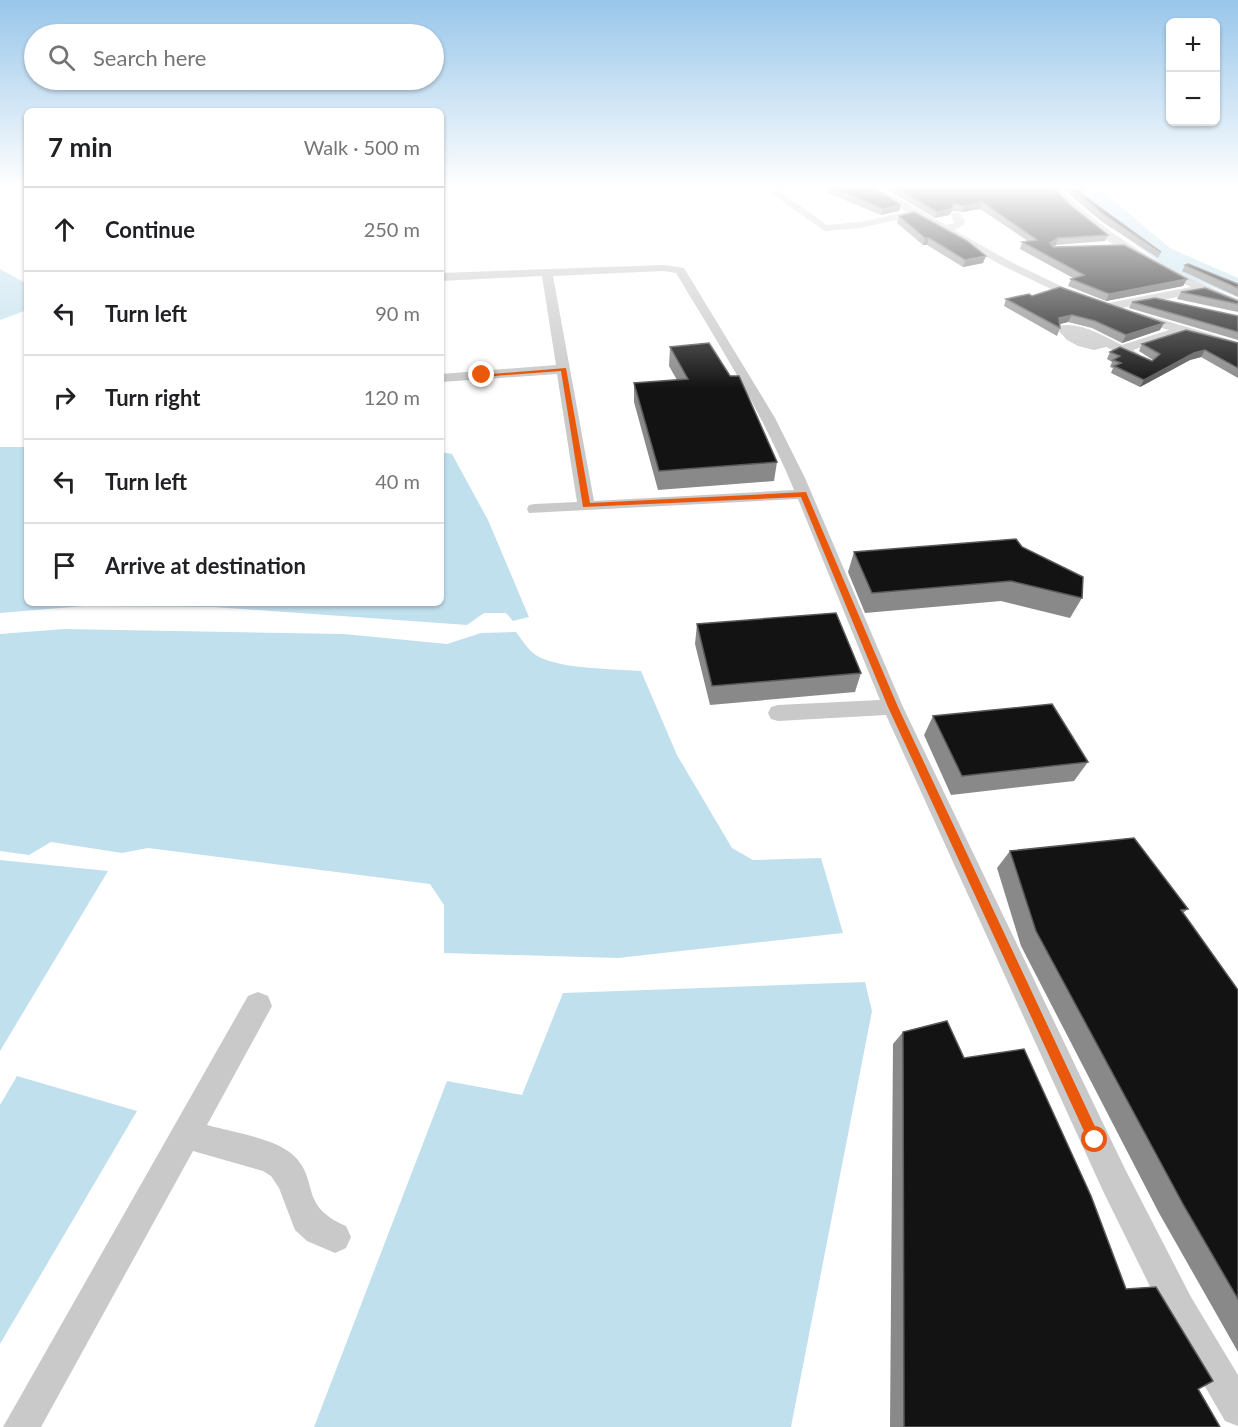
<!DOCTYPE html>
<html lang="en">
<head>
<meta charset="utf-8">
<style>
	:root { --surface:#fff; --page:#f2f2f2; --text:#202124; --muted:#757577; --line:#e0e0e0 }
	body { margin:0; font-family:Lato,sans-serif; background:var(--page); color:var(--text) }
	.controls { position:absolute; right:18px; top:18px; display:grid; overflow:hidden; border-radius:9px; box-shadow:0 2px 4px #0004 }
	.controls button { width:54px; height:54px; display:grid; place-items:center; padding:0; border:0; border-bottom:2px solid var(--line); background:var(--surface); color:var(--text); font:30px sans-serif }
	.stop { position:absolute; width:18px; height:18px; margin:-14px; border:4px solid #ea580c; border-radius:50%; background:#fff }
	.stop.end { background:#ea580c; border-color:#fff; box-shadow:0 2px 6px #0008 }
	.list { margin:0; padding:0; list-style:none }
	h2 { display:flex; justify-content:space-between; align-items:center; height:78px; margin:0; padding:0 24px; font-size:26px }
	h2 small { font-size:20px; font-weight:400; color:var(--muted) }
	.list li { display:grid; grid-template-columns:39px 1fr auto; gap:18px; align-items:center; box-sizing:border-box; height:84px; padding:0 24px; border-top:2px solid var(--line) }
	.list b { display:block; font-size:22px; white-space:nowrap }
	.list em { font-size:20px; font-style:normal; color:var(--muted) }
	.icon { flex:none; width:33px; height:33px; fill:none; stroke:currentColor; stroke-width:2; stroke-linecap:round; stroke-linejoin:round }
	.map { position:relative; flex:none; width:1238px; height:1427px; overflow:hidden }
	.search { position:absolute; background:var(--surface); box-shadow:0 2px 4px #0004; left:24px; top:24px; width:420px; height:66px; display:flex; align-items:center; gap:15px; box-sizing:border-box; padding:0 21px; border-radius:33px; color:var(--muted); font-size:22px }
	.panel { position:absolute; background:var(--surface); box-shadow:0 2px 4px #0004; left:24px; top:108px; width:420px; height:498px; border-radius:9px }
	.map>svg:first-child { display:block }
	.water { fill:#c1e0ee }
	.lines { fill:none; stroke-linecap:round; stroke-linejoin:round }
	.river { fill:#c1e0ee; fill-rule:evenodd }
	.minor { fill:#c9c9c9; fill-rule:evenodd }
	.wall { fill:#898989 }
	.shaded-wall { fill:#5a5a5a }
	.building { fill:#131313; stroke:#5a5a5a; stroke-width:1.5 }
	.route { fill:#ea580c }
</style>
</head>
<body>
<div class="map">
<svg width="1238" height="1427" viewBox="0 0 1238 1427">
	<rect width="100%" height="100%" fill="#fff"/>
	<path class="water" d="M1074,188H1099L1190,265L1238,283V297L1171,271L1099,217Z
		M0,269L27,284V310L0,320Z
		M0,447H27V603H441V452L452,454L488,520L529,617L513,621L506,613H484L467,625L214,607L84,606L0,613Z
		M64,629L344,634L447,644L481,633L516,632C523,641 529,652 539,657C563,669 613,669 641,671L677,755L732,848L753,860L821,858L843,933L618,958L444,953V905L430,884L148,848L122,853L51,842L29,855L0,851V634Z
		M0,860L108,871L0,1051Z
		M865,982L872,1011L791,1427H314L447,1081L522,1095L563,993Z
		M17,1076L137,1111L0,1344V1105Z"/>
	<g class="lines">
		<path class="river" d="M1074,188H1092L1165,246L1238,278V292C1191,280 1102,228 1074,188Z"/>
		<path class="minor" d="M773,188H785L781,192L827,225L860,222L906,212L866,188H879L946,225L954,223L951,215L952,213H960L965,221L964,225L954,230L1011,262L1086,298L1084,301H1076L1003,266L914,216L860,228L825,231L772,194L770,192Z
			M1048,188H1059C1111,239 1171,272 1238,299V307L1202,292L1107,311L1103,310L1101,307L1103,304L1191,287C1139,264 1086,232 1048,188Z
			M664,265L684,268L775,418L805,478L903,707L1125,1169L1191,1297L1238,1375V1426L1225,1421L1167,1321L1103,1191L886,715L778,721L771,719L768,713L771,707L778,705L880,700L798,499L529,513L527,509L529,505L535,504L577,502L557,374L441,382V374L556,365L542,276L441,281V273ZM664,271L676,273C718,343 763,413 794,490L594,501L553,276Z
			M1136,312L1238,342V350L1183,334L1133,350L1140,355L1133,359L1106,347L1094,350L1078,346L1067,340L1057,329L1058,326C1080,321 1103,336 1122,345L1169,330L1132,319L1130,316Z
			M258,992L268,996L272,1006L207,1125C232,1132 273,1138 292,1154C321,1180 297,1205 346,1226L351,1237L346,1248L335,1253L307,1241L295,1230L279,1188L271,1176L263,1171L193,1151L41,1427H3L248,996Z"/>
	</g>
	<path class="wall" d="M829,188H874L901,205L899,211L881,215L828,193Z
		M884,188H1054L1070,205L1108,235L1105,241L1056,245L1053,247L1187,279L1183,286L1106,301L1068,286L1071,279L1073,278L1020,249L1022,242L1028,241L980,209L962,212L952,211L949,215L935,218Z
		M1062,188H1084L1082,194L1161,252L1158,258L1101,221Z
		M899,216L983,263L963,267L927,245H923L897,223Z
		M1185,265L1238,284V297L1182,271Z
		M1181,292L1238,301V312L1177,299Z
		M1032,296L1160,330L1122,343L1092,328L1068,322L1060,324V328L1057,336L1004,306L1006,299Z
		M1132,302L1238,316V340L1129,308Z
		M1238,343V378L1201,357L1190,360L1140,387L1111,373L1113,368L1110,367L1112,362L1107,359L1110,352L1152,361L1153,360L1139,351L1142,344Z
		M670,347L777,462L774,481L658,490L634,402V383L677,380L669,366Z
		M1022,547L1082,598L1070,618L1001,601L865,613L848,572L854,552Z
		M697,624L861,673L855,692L710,705L695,644Z
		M933,716L1088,762L1074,781L951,795L924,735Z
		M1010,851L1188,909L1183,913L1238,990V1352L1159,1213L1021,946L997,868Z
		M903,1032L964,1058L1126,1289L1198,1389L1220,1427H890L893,1044Z"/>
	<path class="shaded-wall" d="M982,202L980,209L962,212L964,206Z
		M954,204L952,211L949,215L935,218L937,212Z
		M901,205L899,211L881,215L883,209Z
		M925,238H929L927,245H923Z
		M1058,238L1056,245L1048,250L1050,243Z
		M986,256L983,263L963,267L965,260Z
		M1187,279L1183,286L1106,301L1109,294Z
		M1072,315L1068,322L1056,325L1059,318Z
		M1164,323L1160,330L1122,343L1126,335Z
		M1205,350L1201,357L1190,360L1140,387L1144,380L1194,353Z"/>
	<path class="building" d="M834,188H874L901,205L883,209Z
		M896,188H1054L1070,205L1108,235L1058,238L1050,243L1053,247L1124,245L1187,279L1109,294L1071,279L1084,275L1022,242L1037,240L982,202L964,206L954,204L951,209L937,212Z
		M1072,188H1076H1074L1161,252L1104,215Z
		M914,212L967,241L986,256L965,260L929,238H925L899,216Z
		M1188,264L1238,284V288L1185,265Z
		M1060,287L1164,323L1126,335L1095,321L1072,315L1059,318L1060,328L1006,299L1029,294L1032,296Z
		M1205,288L1238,301V304L1181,292Z
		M1155,298L1238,316V332L1132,302Z
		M1186,330L1238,343V368L1205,350L1194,353L1144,380L1114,366L1121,363L1113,360L1120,356L1110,352L1120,347L1152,361L1160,354L1142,344Z
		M709,343L730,376H739L777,462L659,471L634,383L688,379L670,347Z
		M1016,539L1022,547L1083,577L1082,598L1011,581L872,593L854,552Z
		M836,613L861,673L712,686L697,624Z
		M1052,704L1088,762L962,776L933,716Z
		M1134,838L1188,909L1181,910L1238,990V1299L1184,1206L1036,931L1010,851Z
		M947,1021L964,1058L1024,1049L1091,1196L1126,1289L1156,1287L1213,1381L1198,1389L1220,1427H904L903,1032Z"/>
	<linearGradient id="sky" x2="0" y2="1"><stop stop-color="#98c6ea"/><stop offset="0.48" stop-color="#fff"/><stop offset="1" stop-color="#fff" stop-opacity="0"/></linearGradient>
	<rect width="1238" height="388" fill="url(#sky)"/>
	<path class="route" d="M566,368L590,503L806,492L898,707L1099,1135L1102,1140L1099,1144L1095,1147L1090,1144L888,707L801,497L583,507L561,371L482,377L479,375Z"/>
</svg>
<div class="controls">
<button>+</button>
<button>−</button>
</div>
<div class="stop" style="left:1095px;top:1140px"></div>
<div class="stop end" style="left:482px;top:375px"></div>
<div class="search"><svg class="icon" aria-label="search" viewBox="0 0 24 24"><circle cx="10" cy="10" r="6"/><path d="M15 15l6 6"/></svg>Search here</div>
<section class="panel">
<h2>7 min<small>Walk · 500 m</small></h2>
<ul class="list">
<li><svg class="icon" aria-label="ahead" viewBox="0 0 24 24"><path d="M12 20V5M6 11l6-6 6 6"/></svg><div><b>Continue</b></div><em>250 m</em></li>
<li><svg class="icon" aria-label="left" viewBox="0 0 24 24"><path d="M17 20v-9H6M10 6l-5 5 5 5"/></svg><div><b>Turn left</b></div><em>90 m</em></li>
<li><svg class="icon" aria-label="right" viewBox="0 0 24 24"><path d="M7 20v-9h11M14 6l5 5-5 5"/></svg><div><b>Turn right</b></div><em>120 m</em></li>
<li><svg class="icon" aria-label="left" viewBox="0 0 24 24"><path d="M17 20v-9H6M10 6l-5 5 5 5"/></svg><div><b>Turn left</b></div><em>40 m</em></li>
<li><svg class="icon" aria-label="arrive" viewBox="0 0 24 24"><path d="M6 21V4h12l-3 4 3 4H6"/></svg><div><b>Arrive at destination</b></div></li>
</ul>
</section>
</div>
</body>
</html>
